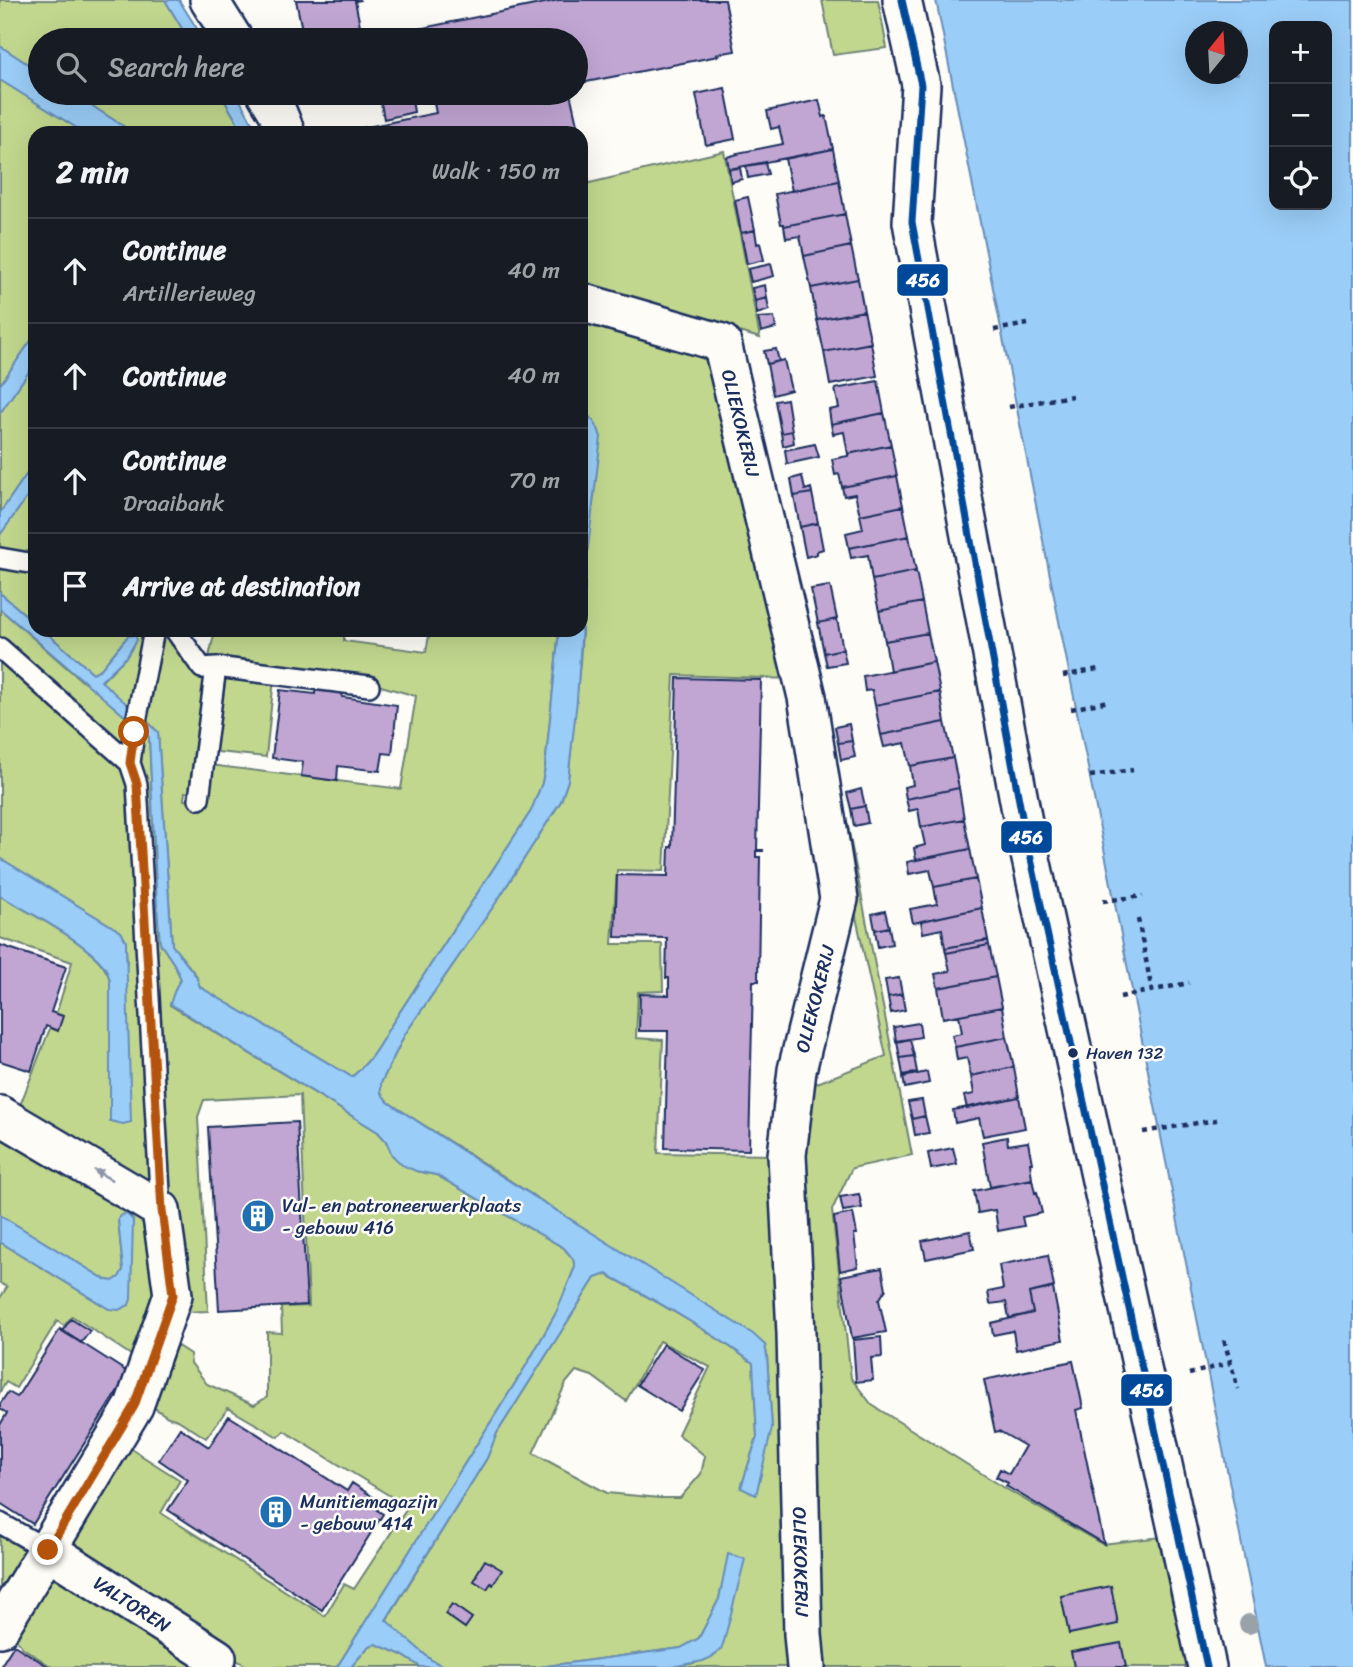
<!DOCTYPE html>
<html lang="en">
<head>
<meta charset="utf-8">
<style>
	:root { --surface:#171b24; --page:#242831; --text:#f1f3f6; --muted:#9ea1a6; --line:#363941 }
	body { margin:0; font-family:Sriracha,sans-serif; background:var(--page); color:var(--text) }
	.controls { position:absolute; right:21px; top:21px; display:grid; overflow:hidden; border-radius:14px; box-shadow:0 7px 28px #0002 }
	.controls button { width:63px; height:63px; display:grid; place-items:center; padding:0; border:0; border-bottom:2px solid var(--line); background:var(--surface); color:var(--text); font:35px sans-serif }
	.compass { position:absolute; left:1185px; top:21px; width:63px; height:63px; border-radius:50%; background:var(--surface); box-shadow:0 7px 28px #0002; rotate:18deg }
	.stop { position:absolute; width:21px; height:21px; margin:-16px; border:5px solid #b45309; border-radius:50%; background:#fff }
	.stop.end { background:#b45309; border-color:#fff; box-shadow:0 2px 7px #0008 }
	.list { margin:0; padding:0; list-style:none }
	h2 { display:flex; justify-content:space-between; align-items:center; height:91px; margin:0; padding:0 28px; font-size:30px }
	h2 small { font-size:23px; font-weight:400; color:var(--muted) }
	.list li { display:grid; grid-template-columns:46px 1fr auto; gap:21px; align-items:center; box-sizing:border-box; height:105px; padding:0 28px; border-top:2px solid var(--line) }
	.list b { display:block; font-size:26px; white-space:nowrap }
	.list p { margin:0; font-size:23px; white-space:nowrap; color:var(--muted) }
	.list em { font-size:23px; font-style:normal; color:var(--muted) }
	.icon { flex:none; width:38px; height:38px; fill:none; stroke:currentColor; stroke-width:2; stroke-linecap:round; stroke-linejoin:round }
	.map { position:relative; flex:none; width:1353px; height:1667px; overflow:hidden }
	.search { position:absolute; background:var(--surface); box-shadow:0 7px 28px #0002; left:28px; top:28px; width:560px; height:77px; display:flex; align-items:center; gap:18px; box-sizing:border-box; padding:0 24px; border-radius:38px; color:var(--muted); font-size:26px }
	.panel { position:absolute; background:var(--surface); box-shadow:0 7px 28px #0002; left:28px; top:126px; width:560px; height:511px; border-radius:21px }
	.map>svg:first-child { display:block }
	.green { fill:#c1d78d; stroke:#6e8376; stroke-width:2; fill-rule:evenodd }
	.water { fill:#9acdf7; stroke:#678eba; stroke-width:2; fill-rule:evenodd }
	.building { fill:#c1a6d3; stroke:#1b2f5e; stroke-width:2 }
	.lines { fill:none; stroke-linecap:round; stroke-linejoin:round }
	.service-casing { stroke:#1b2f5e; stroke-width:24 }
	.minor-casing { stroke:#1b2f5e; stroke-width:42 }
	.path { stroke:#1b2f5e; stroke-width:4.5; stroke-dasharray:5 5; stroke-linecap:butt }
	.service { stroke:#fdfcf7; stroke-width:19 }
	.minor { stroke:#fdfcf7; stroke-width:37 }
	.bus-1-casing { stroke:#fdfcf7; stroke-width:12 }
	.bus-1 { stroke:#004899; stroke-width:7 }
	.tree { fill:#97a2a9 }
	.oneway { fill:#8c96aa }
	.route { stroke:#b45309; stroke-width:9 }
	.bus-dot { fill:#1b2f5e; stroke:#fdfcf7; stroke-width:2.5 }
	.labels { text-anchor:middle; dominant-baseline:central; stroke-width:5; stroke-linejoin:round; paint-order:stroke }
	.bus-label { font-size:17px; fill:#1b2f5e; stroke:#fdfcf7; text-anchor:start }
	.street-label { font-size:19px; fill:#1b2f5e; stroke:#fdfcf7 }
	.poi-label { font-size:19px; fill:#1b2f5e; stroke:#fdfcf7; text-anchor:start }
	.line-badge { stroke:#fdfcf7; stroke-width:2.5 }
	.badge-label { font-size:19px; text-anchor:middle; font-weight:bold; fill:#fff }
</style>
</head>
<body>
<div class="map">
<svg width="1353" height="1667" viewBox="0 0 1353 1667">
	<rect width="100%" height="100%" fill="#fdfcf7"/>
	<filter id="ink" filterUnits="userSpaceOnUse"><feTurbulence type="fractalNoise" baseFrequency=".0143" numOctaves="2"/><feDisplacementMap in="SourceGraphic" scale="14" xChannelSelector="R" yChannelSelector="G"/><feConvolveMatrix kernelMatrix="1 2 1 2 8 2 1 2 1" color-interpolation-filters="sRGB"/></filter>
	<g filter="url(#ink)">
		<path class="green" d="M0,0H165L189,40H40V72L0,46Z
			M822,0H878L887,48L833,55Z
			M0,80L85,133H35V335L0,385Z
			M72,93H220L239,125L242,133H134Z
			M724,151L760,338L581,287V185Z
			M581,310L728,359L791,679L674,675L664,871L617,870L612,944H662L663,991L638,992L636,1038L663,1040L658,1153L773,1155L797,1667H671C690,1664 716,1662 724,1641L729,1555L719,1599L699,1638L681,1648L539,1667H445L431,1660L386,1621L487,1458L497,1433L595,1278L606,1274C656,1301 707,1329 753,1363L757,1437L741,1488L772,1428L767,1356L765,1345L388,1102L381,1093V1083L405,1034L495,904L561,801L568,780L580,663L586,564L588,415L581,410ZM659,1341L710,1367L678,1434L705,1456L701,1474L680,1498H660L607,1493L533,1453L566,1383L576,1371L592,1376L626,1401Z
			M35,363V462L0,513V413Z
			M35,486V623L0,593V535Z
			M0,609L82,681L91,686L98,685L127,656L128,636L101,669L93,673L43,630H150L131,722L149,737L157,906L160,943L174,964L181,979L176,987L170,1005L378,1132L386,1141L392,1155L416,1171L436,1175L564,1248L573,1259L575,1267L557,1311L529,1361L337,1667H248L61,1552L127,1445L142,1456L180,1480L161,1513L325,1616L344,1584L354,1589L408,1507L284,1431L278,1437L228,1408L206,1438L178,1420L168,1417L150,1405L171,1349L176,1345L190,1354L191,1363L207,1384L254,1405L267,1397V1332L282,1333L281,1307L309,1306L300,1095L204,1100L198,1117L208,1311L185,1312L166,1196L125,749L0,641Z
			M158,630H171L205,681L195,794L185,792L184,800L204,803L210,765L401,789L416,696L367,682L209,657L215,630H344V641L426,652L430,630H559L545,768L542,783L531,811L388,1030C377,1050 369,1062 352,1077L200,987L196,975L172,945L158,732L143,717Z
			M0,655L129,772L155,1196L17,1113L58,1008L72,962L0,938V896C27,911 93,945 106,971C107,971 110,980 110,981L127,964C126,953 127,942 121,932L0,858Z
			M217,672L274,678L266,757L208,751Z
			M823,699L912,1155L852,1168L832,1210L851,1378L872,1405L1008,1490L1102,1544L1170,1536L1195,1667H815L799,1125L812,1085L886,1056L811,708Z
			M0,1120L154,1218L163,1292L140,1361L72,1316L64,1326L57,1321L16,1388L6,1382L0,1392V1298L7,1287L0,1283V1242L109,1309L129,1305L118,1219L123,1270L120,1277L113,1281L106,1280L0,1215Z
			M0,1534L33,1556L0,1609Z
			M52,1566L213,1667H52L23,1648L12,1634Z
			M376,1644L402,1655L421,1667H351L369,1646Z"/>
		<path class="water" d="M165,0H179L204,40H189Z
			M936,0H1353V1667H1266ZM1274,26H1327V205H1274ZM1196,32H1238V74H1196Z
			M0,46L40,72V93H72L134,133H85L0,80Z
			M220,93H236L253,124L254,133H242L239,125Z
			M35,335V363L0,413V385Z
			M581,410C592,417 598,425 601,437L586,564L577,700L568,780L561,801L495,904L405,1034L381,1083V1093L388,1102L492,1170L753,1334L765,1345L767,1356L772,1428L756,1495L741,1488L757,1437L753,1363C707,1329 656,1301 606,1274L595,1278L497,1433L487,1458L386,1620L431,1660L445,1667H421L402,1655L376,1644L369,1646L351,1667H337L529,1361L557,1311L575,1267L573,1259L564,1248L436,1175L416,1171L402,1165L392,1155L386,1141L378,1132L170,1004L176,987L181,979L174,964L160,943L157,906L149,737L0,609V593L35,623V630H43L93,673L101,669L128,636L135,635L137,640L127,656L101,681L158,732L172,945L196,976L200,987L352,1077C369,1062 377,1050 388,1030L531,811L542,783L545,768L559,630H581Z
			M35,462V486L0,535V513Z
			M0,858L121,932L126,941V946L131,1122L123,1124L110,1121V981C110,980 107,971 107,971C93,945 27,911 0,896Z
			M127,1214L133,1220L131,1299L129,1305L119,1310L109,1309L0,1242V1215L106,1280L113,1281L119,1277L123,1270L118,1219L122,1215Z
			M728,1554L745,1559L724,1641L721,1649L712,1657L703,1661L671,1667H539L681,1648L699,1638L719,1599Z"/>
		<path class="building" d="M296,0H361L355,1L363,40H304Z
			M559,0H725L735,51L717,54L718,56L576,84V40H421L418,29Z
			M725,88L735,139L706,145L696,94Z
			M379,93H411L414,112L384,119Z
			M432,93H570L579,133H338L436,113Z
			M819,100L823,117L826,116L833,149L729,169L727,157L738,154L737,153L783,144L779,127L771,129L767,111Z
			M833,149L839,181L792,191L785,159Z
			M765,163L768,174L748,178L746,166Z
			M740,168L742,179L731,182L729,169Z
			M839,181L845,214L784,226V224H781L775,194Z
			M748,197L755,230L741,233L735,200Z
			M845,214L851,246L804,256L800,236L786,238L784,226Z
			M755,230L757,244L760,243L764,260L747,264L741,233Z
			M851,246L858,279L811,288L804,256Z
			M771,264L774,276L751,282L748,269Z
			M858,279L864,311L817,320L811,288Z
			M765,285L767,298L755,301L752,288Z
			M767,298L769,310L757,314L755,301Z
			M864,311L871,343L824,352L817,320Z
			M774,317L776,328L761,332L758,318Z
			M871,343L877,376L830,385L824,352Z
			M776,349L779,361L767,364L764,351Z
			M784,360L791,390L773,395L767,364Z
			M878,381L884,413L831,424L829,410L839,408L835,389Z
			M787,399L792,431L781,433L775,401Z
			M884,413L891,445L848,454L844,432L833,434L831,424Z
			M792,431L794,443L783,446L781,433Z
			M815,444L819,457L787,464L785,450Z
			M891,445L897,476L842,487L839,474L835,475L832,459L848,456V454Z
			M802,476L805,490L811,488L812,493L794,496L791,479Z
			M897,476L903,506L860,515L855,494L844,496L842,487Z
			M812,493L818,523L800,527L794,496Z
			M903,506L909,536L849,548L846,533L863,529L860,515Z
			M818,523L823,549L817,551V554L806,557L800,527Z
			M909,536L916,571L872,580L868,555L851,558L849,548Z
			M916,571L922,602L879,611L872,580Z
			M830,586L837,619L818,623L811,589Z
			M922,602L928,633L885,641L879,611Z
			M837,619L843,649L824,653L818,623Z
			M928,633L934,662L890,671L885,641Z
			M843,649L846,663L827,666L824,653Z
			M934,662L940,692L875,705L872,690L865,691L863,676Z
			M677,678L761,680L757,850H763V851H756V857H760L758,978L759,979V981H753L749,1150L665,1148L668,1031H639L640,994L669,995V978H666L667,938L615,937L617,875L668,876L669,847H672Z
			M316,686L343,688L342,697L397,705L392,754L383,753L380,771L338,766L337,781L301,776L303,762L272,758L280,690L315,694Z
			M940,692L945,722L881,735L875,705Z
			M945,722L953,758L910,766L905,743L884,747L881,735Z
			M849,724L852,741L838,743L835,727Z
			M852,741L855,757L841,760L838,743Z
			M953,758L959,788L906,799L904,787L913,785L910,766Z
			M959,788L964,819L921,827L918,809L909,811L906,799Z
			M861,789L865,806L851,809L847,793Z
			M865,806L868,823L854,826L851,809Z
			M964,819L970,849L916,860L914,848L925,845L921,827Z
			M970,849L976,879L934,887L930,870L909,874L907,862Z
			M976,879L982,908L913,923L910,909L937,904L934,887Z
			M982,908L988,940L945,948L942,929L923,933L921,921Z
			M885,911L889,927L875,930L872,914Z
			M889,927L892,944L878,947L875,930Z
			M988,940L989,945L946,953L945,948Z
			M0,945L66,967L51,1012L63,1016L58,1031L46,1026L31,1071L0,1061Z
			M989,945L996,977L938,988L935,974L950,971L946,953Z
			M996,977L1002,1007L943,1018L938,988Z
			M899,978L902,994L888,997L885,980Z
			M902,994L905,1010L891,1013L888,997Z
			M1002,1007L1007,1037L955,1047L952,1035L962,1033L959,1015Z
			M919,1023L921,1037L896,1041L894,1027Z
			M1007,1037L1014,1067L971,1076L967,1058L957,1060L955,1047Z
			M910,1039L914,1056L900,1058L897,1042Z
			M914,1056L917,1072L903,1075L900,1058Z
			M1014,1067L1019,1097L967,1108L964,1096L974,1094L971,1076Z
			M927,1072L929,1083L905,1088L903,1077Z
			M1019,1097L1025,1128L983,1136L979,1118L955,1123L953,1110Z
			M922,1100L925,1116L912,1119L908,1102Z
			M925,1116L929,1133L915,1135L912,1119Z
			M297,1122L307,1305L219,1310L208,1127Z
			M1007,1137L1008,1145L1028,1142L1032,1163H1030L1032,1179L990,1187L982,1142Z
			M953,1148L957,1164L931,1169L928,1153Z
			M1032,1179L1035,1193L1037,1192L1042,1213L1022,1217L1024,1226L998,1231L995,1210L978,1213L974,1191Z
			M859,1194L862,1208L843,1211L840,1197Z
			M853,1213L857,1234H854L858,1267L840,1271L834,1217Z
			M970,1231L974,1249L926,1259L922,1241Z
			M1048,1255L1054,1287L1029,1293L1033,1313L1009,1318L1006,1302L990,1304L988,1292L1003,1289L999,1265Z
			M882,1268L886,1289L879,1300L886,1332L852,1338L841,1276Z
			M1053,1288L1063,1340L1016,1350L1013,1331L993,1335L991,1323L1033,1313L1029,1293Z
			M71,1319L90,1331L81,1343L62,1331Z
			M60,1329L129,1373L33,1524L0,1503V1425L7,1413L0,1409V1404L8,1392L17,1397Z
			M881,1337L882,1357L871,1358L873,1380L856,1382L853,1340Z
			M663,1344L705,1370L679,1411L637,1385Z
			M1073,1361L1083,1408L1076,1410L1104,1544L1006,1486L1008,1483L996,1477L1000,1469L1009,1474L1025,1446L999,1431L995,1432L984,1380Z
			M229,1416L347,1491L352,1483L382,1503L377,1510L383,1514L322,1610L168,1510L188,1480L159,1460L180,1428L209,1447Z
			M485,1560L502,1570L493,1585L491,1583L487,1589L474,1581L477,1576L476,1575Z
			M1111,1586L1118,1624L1069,1634L1061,1596Z
			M452,1604L472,1618L465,1628L445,1614Z
			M1121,1643L1126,1667H1074L1071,1652Z
			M14,1645L49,1667H0Z"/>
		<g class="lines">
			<defs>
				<path id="service" d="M0,558L35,564
					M175,630L202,668L216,667L199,799
					M0,648L130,763L137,784L161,1210
					M216,667L369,686
					M130,763L134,732L154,630
					M0,1523L48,1550"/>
				<g id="minor">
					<path d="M209,0L234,40"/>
					<path d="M902,0L921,85L912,222L1023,822L1207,1667"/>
					<path d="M266,93L277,111L286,133"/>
					<path id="s1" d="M581,302L722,343L807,697L839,899L797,1070L787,1155L796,1333L803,1634L806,1667"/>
					<path d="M0,1115L161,1210L173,1295L134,1406L0,1628"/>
					<path id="s2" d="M48,1550L217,1658"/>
				</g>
			</defs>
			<use href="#service" class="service-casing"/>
			<use href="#minor" class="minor-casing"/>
			<path class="path" d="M994,330L1028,324
				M1009,407L1072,396
				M1063,676L1098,669
				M1071,709L1109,701
				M1090,776L1133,770
				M1103,901L1143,896
				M1138,919L1152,991
				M1120,997L1189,983
				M1143,1132L1222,1119
				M1224,1340L1238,1389
				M1189,1374L1230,1363"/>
			<use href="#service" class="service"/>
			<use href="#minor" class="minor"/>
			<defs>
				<path id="bus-1" d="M902,0L921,85L912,222L1023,822L1207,1667"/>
			</defs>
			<use href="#bus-1" class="bus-1-casing"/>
			<use href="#bus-1" class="bus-1"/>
		</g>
		<circle class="tree" cx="1249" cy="1624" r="10"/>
		<defs><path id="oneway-solid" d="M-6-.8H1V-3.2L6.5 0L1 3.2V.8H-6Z" transform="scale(1.75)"/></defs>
		<use class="oneway" href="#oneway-solid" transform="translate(103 1175) rotate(-150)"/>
	</g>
	<g class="lines" filter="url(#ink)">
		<path class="route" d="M48,1550L134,1406L173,1295L162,1210L137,784L130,763L134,732"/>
	</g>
	<defs>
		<symbol id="building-disc" viewBox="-11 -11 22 22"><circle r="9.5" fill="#1f6fb2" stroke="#fdfcf7"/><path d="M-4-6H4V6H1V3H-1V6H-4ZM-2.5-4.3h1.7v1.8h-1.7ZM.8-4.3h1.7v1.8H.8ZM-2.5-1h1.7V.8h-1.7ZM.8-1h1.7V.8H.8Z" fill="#fff"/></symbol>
	</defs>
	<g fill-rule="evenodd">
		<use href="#building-disc" x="239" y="1197" width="38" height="38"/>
		<use href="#building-disc" x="257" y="1493" width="38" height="38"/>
	</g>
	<circle class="bus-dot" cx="1073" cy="1053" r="6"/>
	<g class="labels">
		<g class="bus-label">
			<text x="1086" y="1053">Haven 132</text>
		</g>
		<g class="street-label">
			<text stroke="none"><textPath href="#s1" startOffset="229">OLIEKOKERIJ</textPath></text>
			<text transform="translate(815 999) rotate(-76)">OLIEKOKERIJ</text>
			<text stroke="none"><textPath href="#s1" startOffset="1384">OLIEKOKERIJ</textPath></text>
			<text stroke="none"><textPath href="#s2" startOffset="100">VALTOREN</textPath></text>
		</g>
		<g class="poi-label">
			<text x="282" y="1205">Vul- en patroneerwerkplaats<tspan x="282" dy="22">- gebouw 416</tspan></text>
			<text x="300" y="1501">Munitiemagazijn<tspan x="300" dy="22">- gebouw 414</tspan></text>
		</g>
	</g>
	<g class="line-badge">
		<rect x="896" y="263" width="53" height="34" rx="7" fill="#004899"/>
		<rect x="1000" y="820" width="53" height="34" rx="7" fill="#004899"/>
		<rect x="1120" y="1373" width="53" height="34" rx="7" fill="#004899"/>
	</g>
	<g class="badge-label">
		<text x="923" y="287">456</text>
		<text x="1026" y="844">456</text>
		<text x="1147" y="1397">456</text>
	</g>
</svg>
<div class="controls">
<button>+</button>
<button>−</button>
<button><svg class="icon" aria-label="locate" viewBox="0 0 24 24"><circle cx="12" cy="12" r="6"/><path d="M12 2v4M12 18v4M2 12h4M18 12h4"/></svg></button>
</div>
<svg class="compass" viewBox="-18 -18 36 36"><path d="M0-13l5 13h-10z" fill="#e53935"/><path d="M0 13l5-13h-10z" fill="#9ea1a6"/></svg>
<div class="stop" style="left:134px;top:732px"></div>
<div class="stop end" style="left:48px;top:1550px"></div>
<div class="search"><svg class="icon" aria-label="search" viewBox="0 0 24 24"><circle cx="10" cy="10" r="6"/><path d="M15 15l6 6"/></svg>Search here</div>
<section class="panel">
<h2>2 min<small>Walk · 150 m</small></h2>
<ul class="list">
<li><svg class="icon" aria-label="ahead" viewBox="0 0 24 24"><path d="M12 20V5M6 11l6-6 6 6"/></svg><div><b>Continue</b><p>Artillerieweg</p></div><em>40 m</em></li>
<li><svg class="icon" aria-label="ahead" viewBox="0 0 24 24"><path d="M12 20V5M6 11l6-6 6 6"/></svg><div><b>Continue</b></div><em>40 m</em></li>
<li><svg class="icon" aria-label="ahead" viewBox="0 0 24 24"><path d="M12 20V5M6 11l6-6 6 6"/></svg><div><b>Continue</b><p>Draaibank</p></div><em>70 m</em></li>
<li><svg class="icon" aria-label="arrive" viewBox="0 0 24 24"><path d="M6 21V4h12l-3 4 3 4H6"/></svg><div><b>Arrive at destination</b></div></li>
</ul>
</section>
</div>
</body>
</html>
